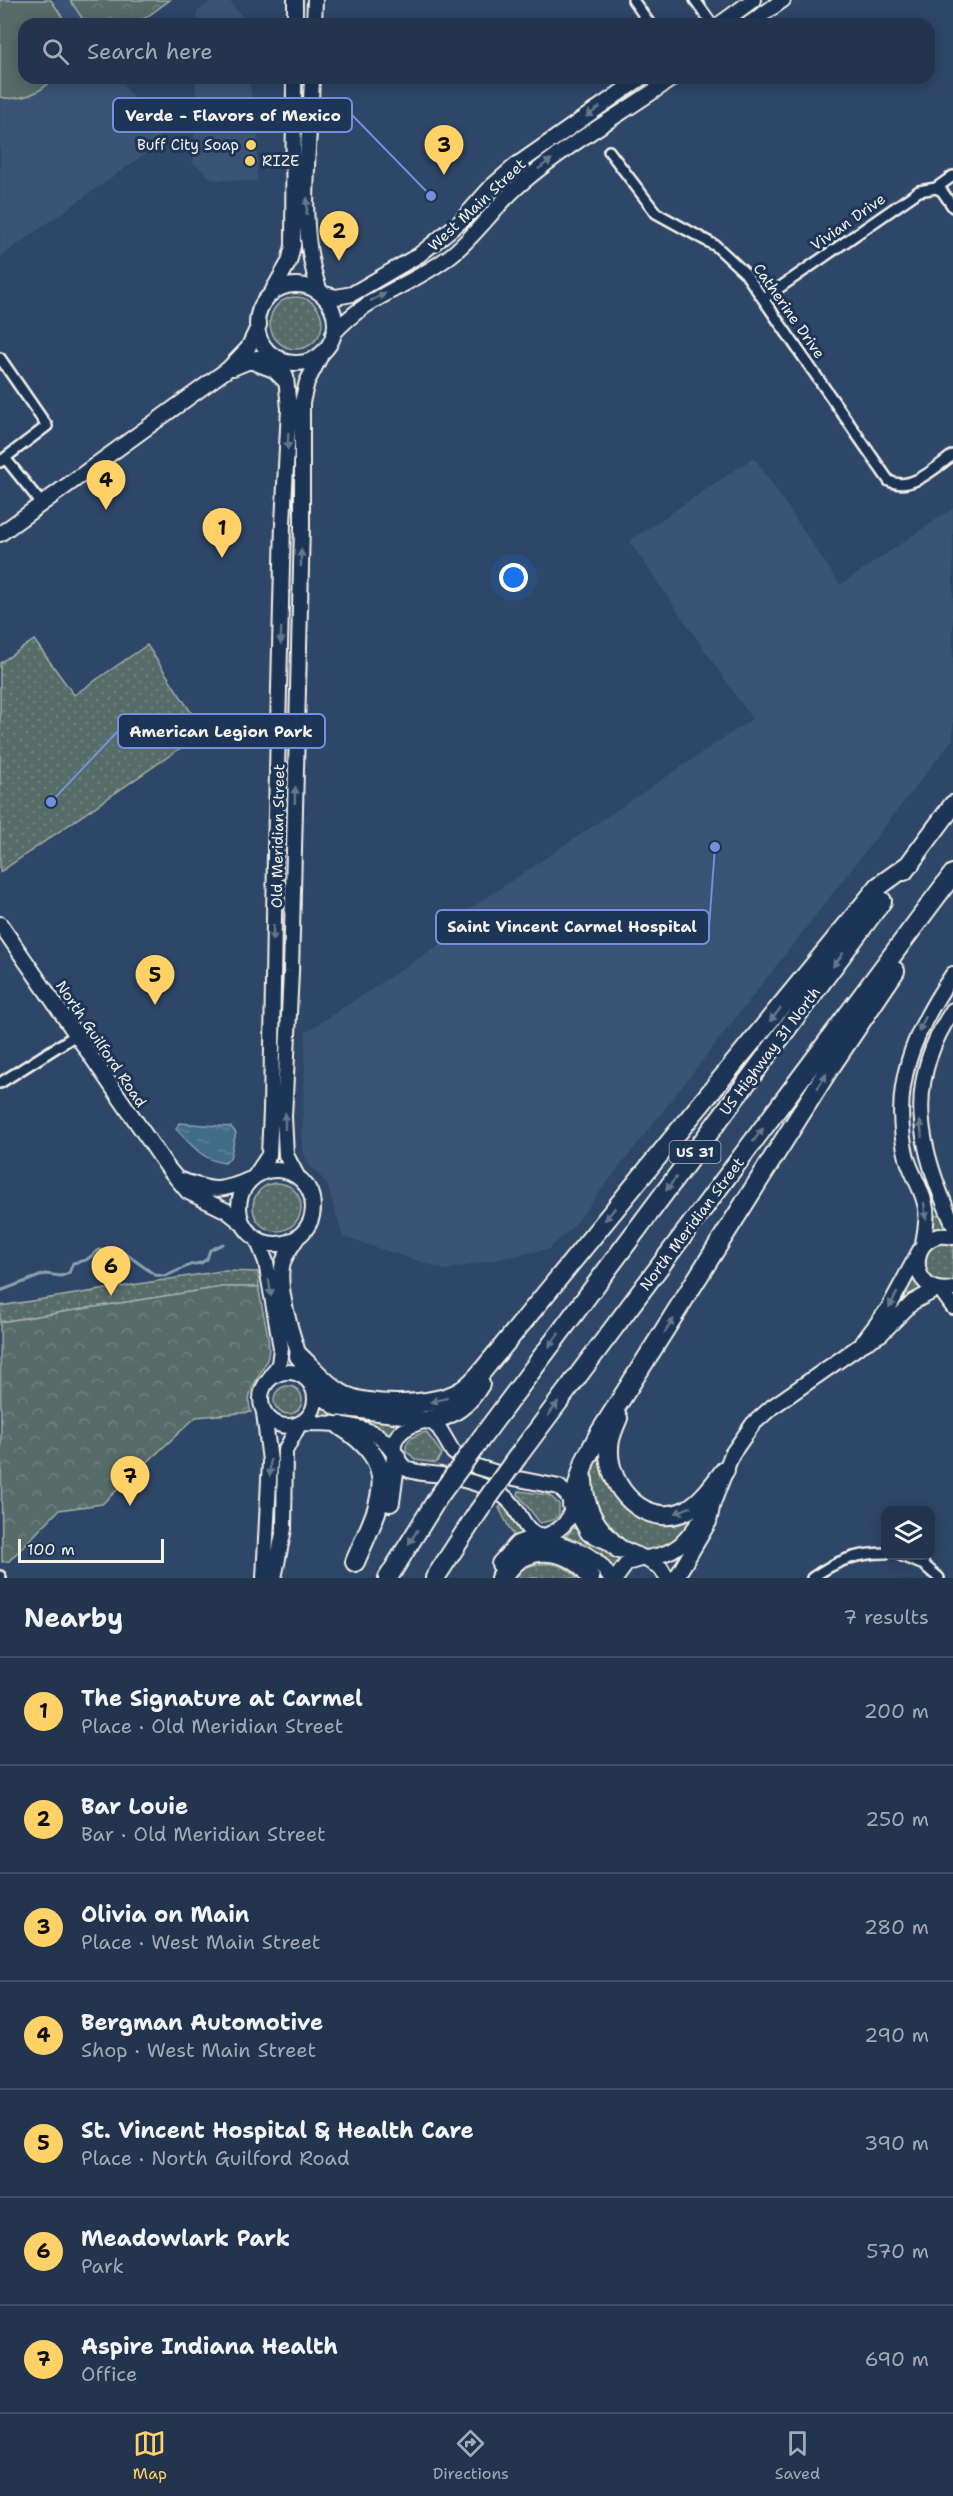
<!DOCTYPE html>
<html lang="en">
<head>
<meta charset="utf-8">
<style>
	:root { --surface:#22344e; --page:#2a3c55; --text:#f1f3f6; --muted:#a2aab6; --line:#3f4f66; --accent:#ffd166 }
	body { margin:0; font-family:"Shantell Sans",sans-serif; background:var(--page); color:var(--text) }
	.controls { position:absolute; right:18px; bottom:18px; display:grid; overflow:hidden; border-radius:12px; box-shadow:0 3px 15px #0003 }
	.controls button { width:54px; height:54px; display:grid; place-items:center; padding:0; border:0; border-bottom:2px solid var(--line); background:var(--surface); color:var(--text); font:30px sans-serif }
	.scale { position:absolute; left:18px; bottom:15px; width:146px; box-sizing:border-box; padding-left:6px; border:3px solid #f4f1e8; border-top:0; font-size:16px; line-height:21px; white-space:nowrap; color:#f4f1e8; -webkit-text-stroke:4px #1d3557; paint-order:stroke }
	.you { position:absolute; left:514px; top:578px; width:21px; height:21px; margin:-15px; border:4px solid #fff; border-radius:50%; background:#1a73e8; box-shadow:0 0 0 9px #1a73e833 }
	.badge { display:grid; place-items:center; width:39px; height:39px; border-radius:50%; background:var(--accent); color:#111; font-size:20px; font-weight:700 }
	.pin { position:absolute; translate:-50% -50px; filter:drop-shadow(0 2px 3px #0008) }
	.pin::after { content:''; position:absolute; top:32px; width:21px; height:18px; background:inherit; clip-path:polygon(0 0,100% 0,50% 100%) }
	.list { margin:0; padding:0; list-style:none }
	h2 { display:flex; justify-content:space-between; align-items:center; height:78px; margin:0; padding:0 24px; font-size:26px }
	h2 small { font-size:20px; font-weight:400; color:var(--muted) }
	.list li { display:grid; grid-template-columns:39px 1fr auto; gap:18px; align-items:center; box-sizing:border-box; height:108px; padding:0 24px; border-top:2px solid var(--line) }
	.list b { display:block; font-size:22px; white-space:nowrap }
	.list p { margin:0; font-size:20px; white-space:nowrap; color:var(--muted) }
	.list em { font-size:20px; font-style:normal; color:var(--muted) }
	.icon { flex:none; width:33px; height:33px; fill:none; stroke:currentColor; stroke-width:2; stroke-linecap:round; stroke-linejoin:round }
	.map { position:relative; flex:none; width:953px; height:1578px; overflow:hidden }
	.search { position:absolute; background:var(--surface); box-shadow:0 3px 15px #0003; left:18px; right:18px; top:18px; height:66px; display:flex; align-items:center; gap:15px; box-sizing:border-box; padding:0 21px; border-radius:18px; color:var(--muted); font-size:22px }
	.sheet { height:834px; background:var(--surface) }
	nav { display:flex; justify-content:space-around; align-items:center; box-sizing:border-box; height:84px; border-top:2px solid var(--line); background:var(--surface); font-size:16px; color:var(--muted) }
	nav a { display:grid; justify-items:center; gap:3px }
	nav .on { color:var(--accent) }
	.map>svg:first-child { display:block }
	.built { fill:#3a5274 }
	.grass { fill:url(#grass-dots); stroke:#a6aea8; stroke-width:1.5 }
	.forest { fill:url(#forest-crowns); stroke:#a6aea8; stroke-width:1.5 }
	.garden { fill:#576c68; stroke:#a6aea8; stroke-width:1.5 }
	.water { fill:url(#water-ripples); stroke:#89a2af; stroke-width:1.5 }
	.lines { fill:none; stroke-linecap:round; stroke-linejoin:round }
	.stream { stroke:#89a2af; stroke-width:3 }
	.street-casing { stroke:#f4f1e8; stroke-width:14 }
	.secondary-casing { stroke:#f4f1e8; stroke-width:18 }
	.highway-casing { stroke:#f4f1e8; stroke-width:22 }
	.street { stroke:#1d3557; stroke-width:9 }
	.secondary { stroke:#1d3557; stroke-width:14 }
	.highway { stroke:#1d3557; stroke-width:18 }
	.highway-bridge-casing { stroke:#f4f1e8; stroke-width:22; stroke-linecap:butt }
	.highway-bridge { stroke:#1d3557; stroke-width:18 }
	.oneway { fill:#68778a }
	.poi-dot { fill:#ffd166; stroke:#1d3557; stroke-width:2 }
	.labels { text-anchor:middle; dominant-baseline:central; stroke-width:6; stroke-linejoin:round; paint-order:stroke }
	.shield { fill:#1d3557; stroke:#b4b9bc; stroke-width:1.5 }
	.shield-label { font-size:14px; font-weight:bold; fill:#f4f1e8 }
	.poi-label { font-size:15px; fill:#f4f1e8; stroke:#1d3557; text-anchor:end }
	.street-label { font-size:15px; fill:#f4f1e8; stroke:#1d3557 }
	.leader { fill:none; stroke:#738fde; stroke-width:2 }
	.callout-dot { fill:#738fde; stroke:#1d3557; stroke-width:2 }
	.callout { fill:#1d3557; stroke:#738fde; stroke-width:2 }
	.callout-label { font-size:16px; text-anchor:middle; font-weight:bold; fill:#f4f1e8 }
</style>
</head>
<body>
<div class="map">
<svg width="953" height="1578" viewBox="0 0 953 1578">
	<defs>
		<pattern id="grass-dots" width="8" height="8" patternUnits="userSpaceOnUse" patternTransform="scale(1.5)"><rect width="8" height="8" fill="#576c68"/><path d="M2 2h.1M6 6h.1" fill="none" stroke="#70817e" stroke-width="1.8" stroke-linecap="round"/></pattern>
		<pattern id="forest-crowns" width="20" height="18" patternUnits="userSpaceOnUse" patternTransform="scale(1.5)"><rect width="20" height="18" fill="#576c68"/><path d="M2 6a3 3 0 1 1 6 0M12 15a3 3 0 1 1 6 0" fill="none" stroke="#70817e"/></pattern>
		<pattern id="water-ripples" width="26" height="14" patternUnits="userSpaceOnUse" patternTransform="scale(1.5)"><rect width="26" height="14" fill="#426d89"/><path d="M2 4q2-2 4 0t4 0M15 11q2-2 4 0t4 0" fill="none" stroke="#5e829a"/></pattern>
	</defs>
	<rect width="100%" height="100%" fill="#2e4668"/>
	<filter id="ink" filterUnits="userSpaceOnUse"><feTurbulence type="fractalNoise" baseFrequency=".0167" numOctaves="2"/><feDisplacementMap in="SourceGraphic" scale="12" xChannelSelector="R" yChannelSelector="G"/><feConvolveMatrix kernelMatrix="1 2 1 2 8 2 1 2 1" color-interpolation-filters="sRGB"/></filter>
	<g filter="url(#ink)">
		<path class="built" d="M0,0H70L86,24H24V78H120L162,142L0,257Z
			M213,0H229L248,24H197V12Z
			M196,78H249L258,136L257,181L213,180L193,163Z
			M754,457L840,585L953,508V739L572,1228L549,1249L446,1270L343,1237L327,1184L307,1162L302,1147L306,1032L449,938L465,912L752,719L629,541Z"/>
		<path class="grass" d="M270 323a26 26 0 1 1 52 0a26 26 0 1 1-52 0Z
			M34,640L74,695L147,645L204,732L0,872V663Z
			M253 1207a24 24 0 1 1 48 0a24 24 0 1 1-48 0Z
			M944,1215L950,1230L931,1234L932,1216Z
			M939,1243L953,1244V1281C934,1286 920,1272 927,1253Z
			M221,1271L258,1272L259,1287H222L0,1322V1306Z
			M914,1272L927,1289L912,1298L903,1290Z
			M274 1400a14 14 0 1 1 28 0a14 14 0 1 1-28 0Z
			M319,1404L338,1414L399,1422L388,1435L380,1429L314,1416Z
			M426,1432L442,1454L436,1463L416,1460L406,1451C405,1437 416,1435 426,1432Z
			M603,1443L614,1491L692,1517C687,1526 680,1537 672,1543C647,1562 608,1541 597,1516C592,1503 591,1487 587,1474Z
			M519,1491L549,1495L559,1504V1515L553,1520L540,1523L518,1494Z
			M503,1504L522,1535L515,1539L499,1508Z
			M574,1527L586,1540L625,1559L613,1569L602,1554L565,1538Z
			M525,1562L527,1567C546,1561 564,1562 577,1578H508Z"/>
		<path class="forest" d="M70,0H170L137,24H86Z
			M222,1287H259C260,1307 272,1339 268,1356C263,1377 243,1389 251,1412L196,1417L102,1504L59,1510L9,1561L2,1562L0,1322Z"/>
		<path class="garden" d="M0,0H51L67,24H24V78H54C41,93 20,102 0,97Z"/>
		<path class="water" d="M179,1123L231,1127L236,1133L230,1158L225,1163C204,1162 190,1143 176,1129Z"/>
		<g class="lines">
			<path class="stream" d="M0,1291L45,1274L61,1276L69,1273L73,1263L86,1260L99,1250L126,1254L155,1275L166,1276L190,1265L201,1263L207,1259L210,1250L223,1244"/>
			<defs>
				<path id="street" d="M633,0L650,24
					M695,0L712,24
					M609,151L656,213L716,246L745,273L889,481C911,492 936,467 953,455
					M936,188L942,191L953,207
					M763,299L919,191L936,188L953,176
					M0,358L47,426L5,458
					M0,462L5,458L42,504
					M0,1083L76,1035
					M902,1556L924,1565L939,1578
					M0,1576L1,1578
					M812,1578C836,1561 856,1553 886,1553"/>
				<path id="secondary" d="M295,24V0
					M314,24L315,0
					M720,24L753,0
					M749,24L783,0
					M312,78C310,144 296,230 320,291
					M257 324a39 39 0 1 1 78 0a39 39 0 1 1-78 0Z
					M273,290L289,262L293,246L294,78
					M321,293L336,297L352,294L419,255L461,221L492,186L515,166L641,78
					M333,334C368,294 410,287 450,256C477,235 496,204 523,182C569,143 623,113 673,78
					M250,361L274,370L286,382
					M233,368L257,358L275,356
					M0,534L228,369L248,348L259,325
					M0,924L168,1168L188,1192L227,1211L242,1223
					M953,1010C903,1084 919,1147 953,1224
					M239 1207a37 37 0 1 1 74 0a37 37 0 1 1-74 0Z
					M255,1176L269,1155L271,1111L275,854L283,523L289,409L286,377L279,358
					M297,1176L286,1155L284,1117L291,972L302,526V402L307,382L322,353
					M181,1180C212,1191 220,1193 251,1179
					M953,1237C907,1226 905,1298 953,1289
					M297,1238C292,1246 286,1254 283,1262C276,1286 294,1341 302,1364
					M257,1239L266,1262L281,1348L279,1364L270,1378
					M923,1246C924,1233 928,1221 926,1209C924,1192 912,1175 907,1158C889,1089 914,1030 953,974
					M941,1290L953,1307
					M863,1342L888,1309L920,1250
					M261 1399a27 27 0 1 1 54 0a27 27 0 1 1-54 0Z
					M312,1387L322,1397L337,1408L427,1419
					M301,1423C324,1423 356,1423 377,1435C385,1440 390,1449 396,1456
					M572,1507C569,1524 559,1531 542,1537C520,1531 521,1506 502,1495C484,1484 461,1479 441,1475C428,1473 416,1474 405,1468C378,1442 404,1425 429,1420L439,1428L453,1452L477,1467L514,1478L559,1487L567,1495L588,1533L644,1558
					M542,1537C569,1548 596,1551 610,1578
					M646,1558C684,1553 689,1534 710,1507
					M264,1578L270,1461L264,1413
					M274,1578L284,1529L285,1451L300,1423
					M616,1578L627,1563L644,1558L661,1568L667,1578
					M676,1578L709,1522L713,1503L732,1454L753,1424L772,1407L858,1347L881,1334L913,1302L937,1289"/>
				<path id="highway" d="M904,871L953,805
					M299,1356C312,1368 325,1384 340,1393C365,1409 436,1407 461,1391C476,1382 487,1364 499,1351L879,886L911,863
					M618,1418C614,1428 609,1437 609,1448C607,1488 646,1530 687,1510C703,1501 714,1484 725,1470
					M429,1420C453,1416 468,1404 480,1384
					M341,1426C406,1467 379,1505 355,1562
					M480,1440L882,901
					M518,1456L953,874
					M583,1480C584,1511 597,1529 619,1549
					M390,1502L396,1457
					M572,1505L585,1461L599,1434L829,1069L895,971
					M501,1564L518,1545L540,1537
					M388,1578L439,1496
					M435,1578L478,1512
					M500,1578C508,1572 512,1563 521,1558C544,1545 578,1553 590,1578"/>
			</defs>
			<use href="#street" class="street-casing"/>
			<use href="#secondary" class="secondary-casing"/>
			<use href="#highway" class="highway-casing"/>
			<use href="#street" class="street"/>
			<use href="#secondary" class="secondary"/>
			<use href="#highway" class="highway"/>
			<defs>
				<path id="highway-bridge" d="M439,1496L480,1440
					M478,1512L518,1456"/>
			</defs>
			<use href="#highway-bridge" class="highway-bridge-casing"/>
			<use href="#highway-bridge" class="highway-bridge"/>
		</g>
		<defs><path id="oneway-solid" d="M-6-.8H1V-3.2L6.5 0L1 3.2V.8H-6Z" transform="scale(1.5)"/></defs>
		<g class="oneway">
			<use href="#oneway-solid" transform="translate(593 112) rotate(145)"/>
			<use href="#oneway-solid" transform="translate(545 164) rotate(-37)"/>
			<use href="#oneway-solid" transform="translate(307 206) rotate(-88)"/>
			<use href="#oneway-solid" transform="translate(378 297) rotate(-27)"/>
			<use href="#oneway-solid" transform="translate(288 441) rotate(93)"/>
			<use href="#oneway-solid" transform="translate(301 558) rotate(-89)"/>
			<use href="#oneway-solid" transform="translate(281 636) rotate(91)"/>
			<use href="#oneway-solid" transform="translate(295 795) rotate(-88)"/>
			<use href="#oneway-solid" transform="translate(273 933) rotate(92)"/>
			<use href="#oneway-solid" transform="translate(838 960) rotate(127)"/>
			<use href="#oneway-solid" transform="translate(775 1015) rotate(129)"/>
			<use href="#oneway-solid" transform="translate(922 1024) rotate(117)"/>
			<use href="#oneway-solid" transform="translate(822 1081) rotate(-58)"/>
			<use href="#oneway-solid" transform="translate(285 1121) rotate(-89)"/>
			<use href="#oneway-solid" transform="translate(921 1129) rotate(-97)"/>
			<use href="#oneway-solid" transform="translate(758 1135) rotate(-53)"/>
			<use href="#oneway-solid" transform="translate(671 1184) rotate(127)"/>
			<use href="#oneway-solid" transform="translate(925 1211) rotate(83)"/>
			<use href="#oneway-solid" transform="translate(610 1214) rotate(130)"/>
			<use href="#oneway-solid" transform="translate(270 1288) rotate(82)"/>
			<use href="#oneway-solid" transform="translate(893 1300) rotate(119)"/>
			<use href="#oneway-solid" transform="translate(669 1326) rotate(-57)"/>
			<use href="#oneway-solid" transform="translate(554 1340) rotate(126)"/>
			<use href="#oneway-solid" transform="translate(439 1400) rotate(166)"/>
			<use href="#oneway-solid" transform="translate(553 1409) rotate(-53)"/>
			<use href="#oneway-solid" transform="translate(270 1468) rotate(91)"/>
			<use href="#oneway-solid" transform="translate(683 1510) rotate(157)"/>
			<use href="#oneway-solid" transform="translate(413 1537) rotate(122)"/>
		</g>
	</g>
	<g class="poi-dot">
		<circle cx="251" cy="145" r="6"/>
		<circle cx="250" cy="161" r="6"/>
	</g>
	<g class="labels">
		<rect class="shield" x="669.5" y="1141" width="51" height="22" rx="4.5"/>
		<g class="shield-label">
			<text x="695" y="1152">US 31</text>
		</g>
		<g class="poi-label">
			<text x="239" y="145">Buff City Soap</text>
			<text x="262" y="161" text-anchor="start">RIZE</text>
		</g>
		<g class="street-label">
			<text transform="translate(477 205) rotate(-43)">West Main Street</text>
			<text transform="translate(848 222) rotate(-35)">Vivian Drive</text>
			<text transform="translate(789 311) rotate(55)">Catherine Drive</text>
			<text transform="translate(278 836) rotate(-89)">Old Meridian Street</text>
			<text transform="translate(101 1044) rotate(56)">North Guilford Road</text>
			<text transform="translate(770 1051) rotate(-53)">US Highway 31 North</text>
			<text transform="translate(692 1224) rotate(-53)">North Meridian Street</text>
		</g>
	</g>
	<path class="leader" d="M431 196L352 115M51 802L118 731M715 847L709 927"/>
	<g class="callout-dot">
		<circle cx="431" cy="196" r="6"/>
		<circle cx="51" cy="802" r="6"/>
		<circle cx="715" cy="847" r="6"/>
	</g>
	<g class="callout">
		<rect x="113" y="98" width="239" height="34" rx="6"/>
		<rect x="118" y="714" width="207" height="34" rx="6"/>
		<rect x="436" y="910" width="273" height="34" rx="6"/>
	</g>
	<g class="callout-label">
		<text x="233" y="121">Verde - Flavors of Mexico</text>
		<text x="221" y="737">American Legion Park</text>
		<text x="572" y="932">Saint Vincent Carmel Hospital</text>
	</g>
</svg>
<div class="controls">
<button><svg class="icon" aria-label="layers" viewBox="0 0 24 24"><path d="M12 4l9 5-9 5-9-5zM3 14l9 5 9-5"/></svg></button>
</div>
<div class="scale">100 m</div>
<div class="you"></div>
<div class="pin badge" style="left:222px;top:558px">1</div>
<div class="pin badge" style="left:339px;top:261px">2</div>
<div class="pin badge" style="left:444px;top:175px">3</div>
<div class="pin badge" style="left:106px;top:510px">4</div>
<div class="pin badge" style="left:155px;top:1005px">5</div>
<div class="pin badge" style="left:111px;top:1296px">6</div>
<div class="pin badge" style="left:130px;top:1506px">7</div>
<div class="search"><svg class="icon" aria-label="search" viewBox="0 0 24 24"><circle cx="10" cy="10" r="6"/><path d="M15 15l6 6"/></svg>Search here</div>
</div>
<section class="sheet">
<h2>Nearby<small>7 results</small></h2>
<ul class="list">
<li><span class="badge">1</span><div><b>The Signature at Carmel</b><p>Place · Old Meridian Street</p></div><em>200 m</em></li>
<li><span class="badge">2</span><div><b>Bar Louie</b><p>Bar · Old Meridian Street</p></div><em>250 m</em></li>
<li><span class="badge">3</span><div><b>Olivia on Main</b><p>Place · West Main Street</p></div><em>280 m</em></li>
<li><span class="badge">4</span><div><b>Bergman Automotive</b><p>Shop · West Main Street</p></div><em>290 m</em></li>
<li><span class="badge">5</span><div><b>St. Vincent Hospital &amp; Health Care</b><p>Place · North Guilford Road</p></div><em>390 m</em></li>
<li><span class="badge">6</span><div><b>Meadowlark Park</b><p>Park</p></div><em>570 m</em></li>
<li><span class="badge">7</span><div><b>Aspire Indiana Health</b><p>Office</p></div><em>690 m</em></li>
</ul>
</section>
<nav>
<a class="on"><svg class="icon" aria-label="map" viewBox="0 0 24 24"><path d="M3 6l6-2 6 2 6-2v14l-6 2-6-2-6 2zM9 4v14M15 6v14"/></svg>Map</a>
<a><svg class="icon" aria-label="directions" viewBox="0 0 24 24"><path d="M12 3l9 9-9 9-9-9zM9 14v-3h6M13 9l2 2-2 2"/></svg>Directions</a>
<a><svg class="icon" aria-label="saved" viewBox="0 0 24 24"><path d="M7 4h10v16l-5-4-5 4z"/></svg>Saved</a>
</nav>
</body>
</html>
